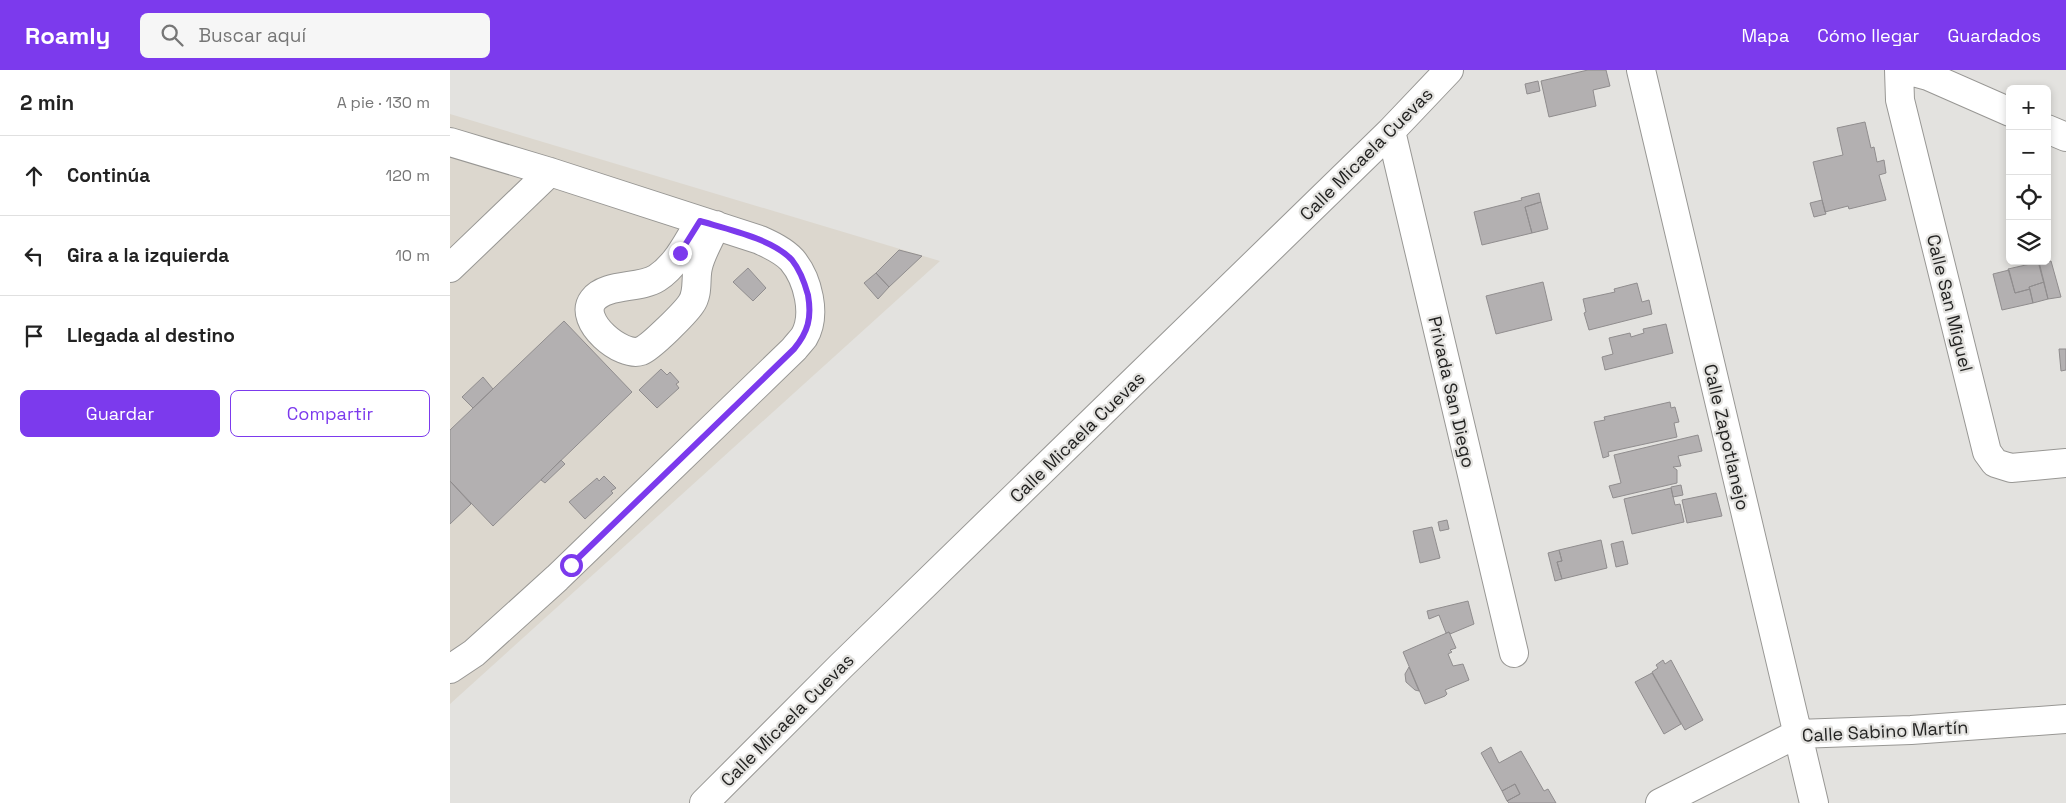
<!DOCTYPE html>
<html lang="es">
<head>
<meta charset="utf-8">
<style>
	:root { --surface:#fff; --page:#f6f6f6; --text:#222; --muted:#767676; --line:#e0e0e0; --accent:#7c3aed }
	body { margin:0; font-family:"Space Grotesk",sans-serif; background:var(--page); color:var(--text) }
	.controls { position:absolute; right:15px; top:15px; display:grid; overflow:hidden; border-radius:8px; box-shadow:0 2px 8px #0003 }
	.controls button { width:45px; height:45px; display:grid; place-items:center; padding:0; border:0; border-bottom:1px solid var(--line); background:var(--surface); color:var(--text); font:25px sans-serif }
	.stop { position:absolute; width:15px; height:15px; margin:-11px; border:4px solid #7c3aed; border-radius:50%; background:#fff }
	.stop.end { background:#7c3aed; border-color:#fff; box-shadow:0 1px 5px #0008 }
	.list { margin:0; padding:0; list-style:none }
	h2 { display:flex; justify-content:space-between; align-items:center; height:65px; margin:0; padding:0 20px; font-size:21px }
	h2 small { font-size:16px; font-weight:400; color:var(--muted) }
	.list li { display:grid; grid-template-columns:32px 1fr auto; gap:15px; align-items:center; box-sizing:border-box; height:80px; padding:0 20px; border-top:1px solid var(--line) }
	.list b { display:block; font-size:19px; white-space:nowrap }
	.list em { font-size:16px; font-style:normal; color:var(--muted) }
	.actions { display:flex; gap:10px; padding:15px 20px }
	.actions a { flex:1; padding:11px 0; border:1px solid var(--accent); border-radius:8px; text-align:center; font-size:18px; color:var(--accent) }
	.actions .main { background:var(--accent); color:#fff }
	.icon { flex:none; width:28px; height:28px; fill:none; stroke:currentColor; stroke-width:2; stroke-linecap:round; stroke-linejoin:round }
	.map { position:relative; flex:none; width:1616px; height:733px; overflow:hidden }
	header { display:flex; align-items:center; gap:30px; box-sizing:border-box; height:70px; padding:0 25px; background:var(--accent); color:#fff }
	header strong { font-size:24px }
	nav { display:flex; gap:28px; margin-inline-start:auto; font-size:18px }
	.search { width:350px; height:45px; background:var(--page); display:flex; align-items:center; gap:12px; box-sizing:border-box; padding:0 18px; border-radius:8px; color:var(--muted); font-size:19px }
	main { display:flex }
	aside { flex:1; background:var(--surface) }
	.map>svg:first-child { display:block }
	.built { fill:#dcd7ce }
	.building { fill:#b3b0b1; stroke:#908d8e }
	.lines { fill:none; stroke-linecap:round; stroke-linejoin:round }
	.minor-casing { stroke:#989794; stroke-width:30 }
	.minor { stroke:#fff; stroke-width:28 }
	.route { stroke:#7c3aed; stroke-width:6 }
	.labels { text-anchor:middle; dominant-baseline:central; stroke-width:4.5; stroke-linejoin:round; paint-order:stroke }
	.street-label { font-size:18px; fill:#232322; stroke:#e3e2df }
</style>
</head>
<body>
<header>
<strong>Roamly</strong>
<div class="search"><svg class="icon" aria-label="search" viewBox="0 0 24 24"><circle cx="10" cy="10" r="6"/><path d="M15 15l6 6"/></svg>Buscar aquí</div>
<nav><a>Mapa</a><a>Cómo llegar</a><a>Guardados</a></nav>
</header>
<main>
<aside>
<h2>2 min<small>A pie · 130 m</small></h2>
<ul class="list">
<li><svg class="icon" aria-label="ahead" viewBox="0 0 24 24"><path d="M12 20V5M6 11l6-6 6 6"/></svg><div><b>Continúa</b></div><em>120 m</em></li>
<li><svg class="icon" aria-label="left" viewBox="0 0 24 24"><path d="M17 20v-9H6M10 6l-5 5 5 5"/></svg><div><b>Gira a la izquierda</b></div><em>10 m</em></li>
<li><svg class="icon" aria-label="arrive" viewBox="0 0 24 24"><path d="M6 21V4h12l-3 4 3 4H6"/></svg><div><b>Llegada al destino</b></div></li>
</ul>
<div class="actions"><a class="main">Guardar</a><a>Compartir</a></div>
</aside>
<div class="map">
<svg width="1616" height="733" viewBox="0 0 1616 733">
	<rect width="100%" height="100%" fill="#e3e2df"/>
	<path class="built" d="M0,44L490,191L0,634Z"/>
	<path class="building" d="M1138,0H1156L1160,16L1143,20L1146,36L1099,47L1091,11Z
		M1088,11L1090,21L1077,24L1075,14Z
		M1415,52L1421,78L1424,77L1427,92L1434,90L1436,103L1429,105L1436,130L1399,139L1398,136L1375,142L1363,92L1393,85L1387,58Z
		M1089,123L1091,132L1075,137L1082,163L1032,175L1024,142L1072,130L1071,128Z
		M1372,130L1376,144L1364,147L1360,133Z
		M1091,132L1098,159L1082,163L1075,137Z
		M449,180L472,186L439,217L426,203Z
		M1601,191L1611,227L1598,229L1589,195Z
		M1589,192L1594,212L1579,217L1580,219L1565,223L1558,199Z
		M298,198L316,218L303,231L283,212Z
		M1559,200L1565,223L1580,219L1583,233L1552,240L1543,204Z
		M426,203L439,217L428,229L414,213Z
		M1093,212L1102,250L1046,264L1036,226Z
		M1594,212L1598,229L1583,233L1579,217Z
		M1187,213L1192,232L1199,230L1202,244L1139,260L1134,243L1136,242L1133,229L1165,222L1164,219Z
		M114,251L182,322L43,456L0,411V360Z
		M1216,254L1223,283L1155,300L1152,287L1163,284L1159,268L1180,263L1181,267L1194,263L1193,259Z
		M1609,279H1616V300L1611,301Z
		M211,299L217,305L220,302L229,312L226,314L229,318L207,338L189,320Z
		M33,307L43,319L23,338L12,327Z
		M1220,332L1221,338L1225,337L1229,352L1224,353L1227,367L1158,382L1159,386L1153,388L1144,352L1155,350L1154,347Z
		M1248,365L1252,381L1228,386L1231,396L1223,397L1227,400V413L1163,428L1159,416L1171,413L1164,385Z
		M111,390L115,394L95,413L91,410Z
		M154,406L166,418L161,421L163,423L135,449L119,432L147,408L149,411Z
		M0,411L21,434L0,454Z
		M1231,415L1233,425L1223,427L1221,417Z
		M1221,418L1225,435L1230,434L1234,452L1182,464L1174,429Z
		M1266,423L1272,446L1237,453L1232,430Z
		M997,450L999,459L990,461L988,452Z
		M982,457L990,488L970,493L963,461Z
		M1151,470L1157,498L1112,509L1107,492L1112,491L1109,480Z
		M1173,471L1178,494L1166,497L1161,474Z
		M1109,480L1112,491L1107,492L1112,509L1105,511L1098,483Z
		M1018,531L1024,554L1000,564L999,562L996,563L989,545L979,549L977,541Z
		M999,562L1006,578L1000,580L1002,582L998,584L1003,596L1013,594L1019,610L995,620L997,624L995,626L975,634L953,582Z
		M1213,590L1215,594L1221,590L1253,650L1235,660L1202,602L1208,598L1206,595Z
		M959,597L969,621L965,620L956,612L955,604Z
		M1202,603L1231,654L1214,664L1185,612Z
		M1041,677L1049,693L1071,681L1094,721L1098,719L1106,733H1059L1057,731L1070,724L1065,714L1052,721L1031,683Z
		M1065,714L1070,724L1057,731L1052,721Z"/>
	<g class="lines">
		<defs>
			<path id="minor" d="M1191,0L1364,733
				M1449,0L1450,30L1537,382L1545,393L1561,398L1616,393
				M1456,0L1478,6L1560,42
				M1597,59L1616,67
				M941,61L1064,583
				M0,72L100,102L310,170C321,175 334,181 342,190C358,209 367,245 354,267C351,271 347,275 344,279L107,508L24,583L0,599
				M250,151C239,170 227,195 207,208C190,219 156,213 143,230C127,251 172,288 191,281C201,277 235,243 241,234C249,223 245,209 248,197C251,183 260,169 266,155
				M0,198L100,102
				M254,733L391,596L941,61L999,0
				M1210,733L1347,664L1461,660L1616,649"/>
		</defs>
		<use href="#minor" class="minor-casing"/>
		<use href="#minor" class="minor"/>
	</g>
	<g class="lines">
		<path class="route" d="M121,495L344,279C358,262 362,248 358,225C355,214 350,200 342,190C323,169 277,159 250,151L230,183"/>
	</g>
	<g class="labels">
		<g class="street-label">
			<text transform="translate(916 84) rotate(-45)">Calle Micaela Cuevas</text>
			<text transform="translate(1500 233) rotate(76)">Calle San Miguel</text>
			<text transform="translate(1002 322) rotate(77)">Privada San Diego</text>
			<text transform="translate(627 367) rotate(-44)">Calle Micaela Cuevas</text>
			<text transform="translate(1277 367) rotate(77)">Calle Zapotlanejo</text>
			<text transform="translate(337 650) rotate(-45)">Calle Micaela Cuevas</text>
			<text transform="translate(1435 661) rotate(-3)">Calle Sabino Martín</text>
		</g>
	</g>
</svg>
<div class="controls">
<button>+</button>
<button>−</button>
<button><svg class="icon" aria-label="locate" viewBox="0 0 24 24"><circle cx="12" cy="12" r="6"/><path d="M12 2v4M12 18v4M2 12h4M18 12h4"/></svg></button>
<button><svg class="icon" aria-label="layers" viewBox="0 0 24 24"><path d="M12 4l9 5-9 5-9-5zM3 14l9 5 9-5"/></svg></button>
</div>
<div class="stop" style="left:121px;top:495px"></div>
<div class="stop end" style="left:230px;top:183px"></div>
</div>
</main>
</body>
</html>
